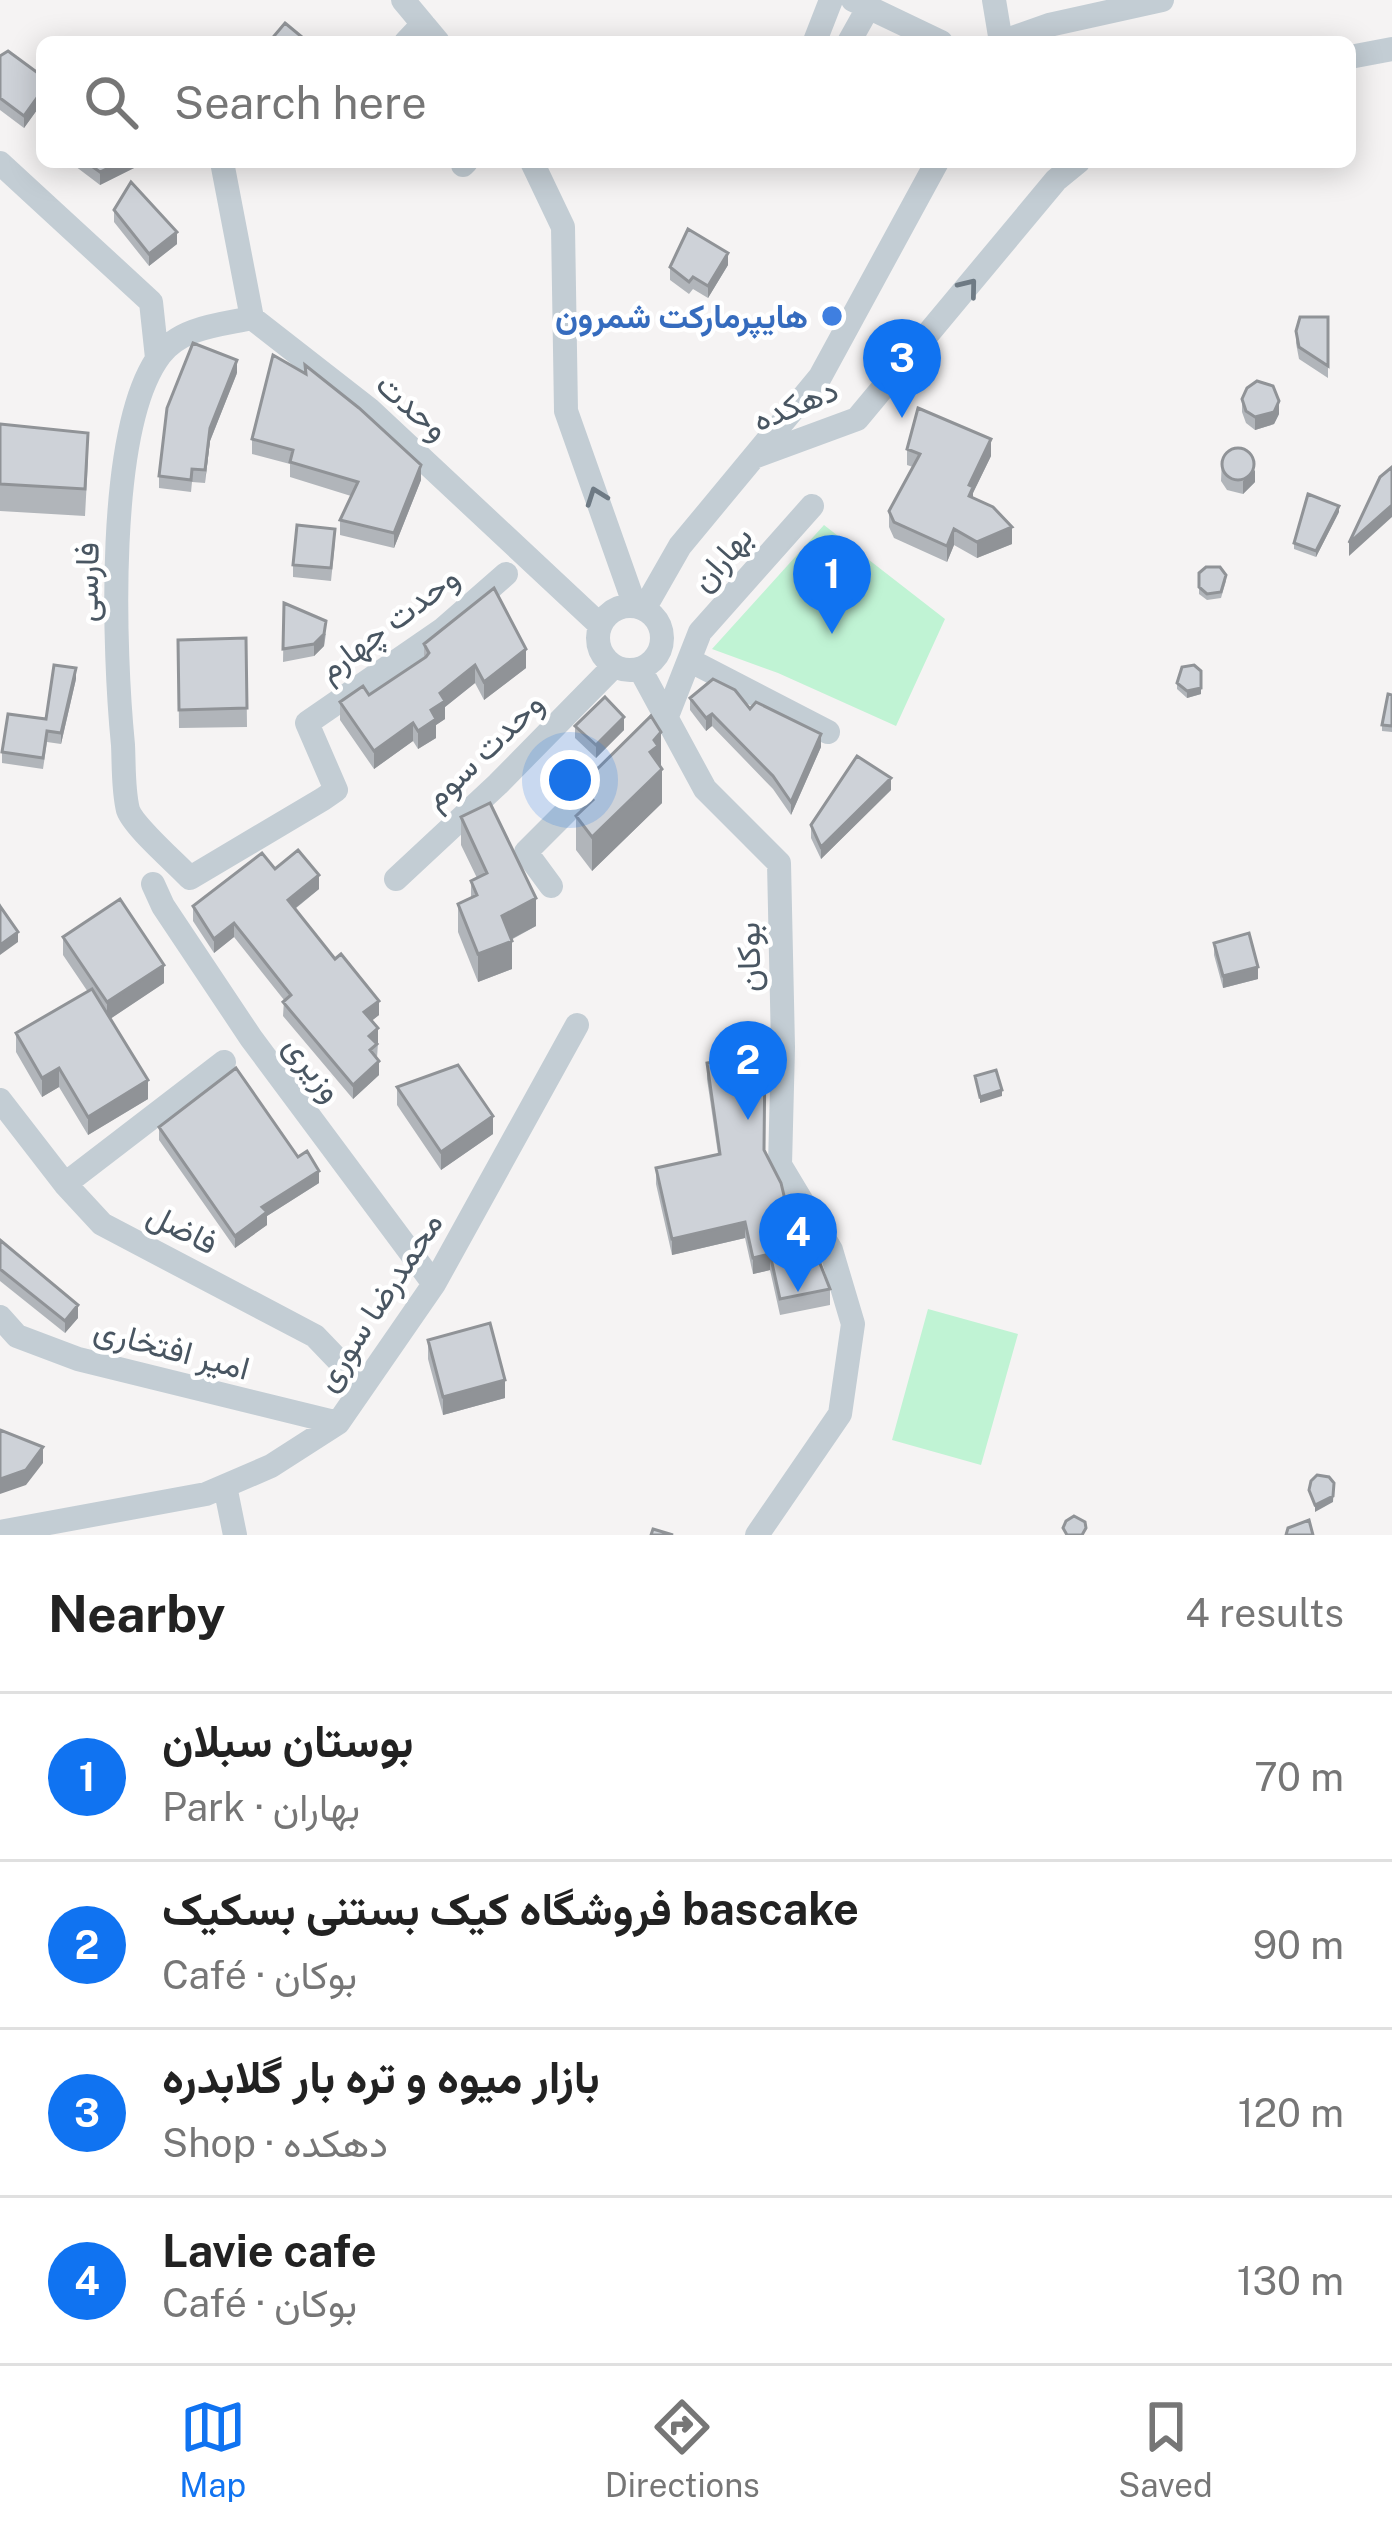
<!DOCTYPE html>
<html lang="en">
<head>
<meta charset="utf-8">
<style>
	:root { --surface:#fff; --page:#f2f2f2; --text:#222; --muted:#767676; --line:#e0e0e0; --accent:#1073f1 }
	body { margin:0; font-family:"Public Sans",Vazirmatn,sans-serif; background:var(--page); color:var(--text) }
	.you { position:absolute; left:570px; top:780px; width:42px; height:42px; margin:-30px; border:9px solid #fff; border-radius:50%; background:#1a73e8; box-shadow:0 0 0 18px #1a73e833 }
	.badge { display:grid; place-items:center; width:78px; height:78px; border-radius:50%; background:var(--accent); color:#fff; font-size:39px; font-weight:700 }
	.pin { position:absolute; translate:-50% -99px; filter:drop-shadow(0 3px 6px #0008) }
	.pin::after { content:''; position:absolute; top:63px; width:42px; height:36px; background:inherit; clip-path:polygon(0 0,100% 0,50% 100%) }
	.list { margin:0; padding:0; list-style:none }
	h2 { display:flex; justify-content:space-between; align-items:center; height:156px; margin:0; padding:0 48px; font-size:51px }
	h2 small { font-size:39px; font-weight:400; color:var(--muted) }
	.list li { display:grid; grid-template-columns:78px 1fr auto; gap:36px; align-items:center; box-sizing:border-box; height:168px; padding:0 48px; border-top:3px solid var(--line) }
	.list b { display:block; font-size:45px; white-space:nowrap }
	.list p { margin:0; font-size:39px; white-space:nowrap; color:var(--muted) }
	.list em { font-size:39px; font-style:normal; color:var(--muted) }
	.icon { flex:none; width:66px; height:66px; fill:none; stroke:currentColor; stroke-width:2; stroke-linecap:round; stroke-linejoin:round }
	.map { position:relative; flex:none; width:1392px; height:1535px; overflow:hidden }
	.search { position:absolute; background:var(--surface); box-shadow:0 6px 30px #0003; left:36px; right:36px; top:36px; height:132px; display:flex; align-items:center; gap:30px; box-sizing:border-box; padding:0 42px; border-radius:18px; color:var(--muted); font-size:45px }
	.sheet { height:828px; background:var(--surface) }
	nav { display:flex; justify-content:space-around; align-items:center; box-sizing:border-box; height:168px; border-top:3px solid var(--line); background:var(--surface); font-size:33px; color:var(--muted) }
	nav a { display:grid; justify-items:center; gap:6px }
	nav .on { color:var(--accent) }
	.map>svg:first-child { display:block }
	.green { fill:#c0f3d4 }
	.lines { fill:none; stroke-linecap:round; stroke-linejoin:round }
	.minor { stroke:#c3cdd4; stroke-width:24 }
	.wall { fill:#b1b5ba }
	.shaded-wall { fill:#909397 }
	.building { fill:#ced2d8; stroke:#909397; stroke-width:3 }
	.oneway { stroke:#6e7a84 }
	.shop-dot { fill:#3f7fe0; stroke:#fff; stroke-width:4.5 }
	.labels { text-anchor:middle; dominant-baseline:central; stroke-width:9; stroke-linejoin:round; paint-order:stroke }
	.shop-label { font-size:33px; font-weight:bold; fill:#366cbe; stroke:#fff; text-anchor:end }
	.street-label { font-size:33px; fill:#495662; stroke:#fff }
</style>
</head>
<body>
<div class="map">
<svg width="1392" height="1535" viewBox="0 0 1392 1535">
	<rect width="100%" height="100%" fill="#f5f3f3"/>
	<path class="green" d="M824,525L945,619L896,726L778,673L712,649Z
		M928,1309L1018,1334L981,1465L892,1440Z"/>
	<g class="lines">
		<path class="minor" d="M403,0L438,42
			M853,0L941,42
			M994,0L1001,42
			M815,41L831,0
			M406,42L423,24
			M849,42L868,8
			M1001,42L1049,25L1162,0
			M1350,57L1392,49
			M222,162L252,318
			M532,162L563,227L566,411L635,606
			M0,163L151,302L157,358
			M463,165L466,162
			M754,457L857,419L1056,180L1078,162
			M506,574L442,630L307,723L336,790L323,799L190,878C175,862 134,827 128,810C123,790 124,765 123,745C114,654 105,428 160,355C181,327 220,325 252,318L370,410L600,625
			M598 638a32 32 0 1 1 64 0a32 32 0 1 1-64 0Z
			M644,609L680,546L820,377L937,162
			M689,660L828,732
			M640,669L705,789L779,863L783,1047L780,1165L831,1250L853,1324L840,1414L757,1535
			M660,721L667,716L700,632L812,506
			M396,879L498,784L614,666
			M153,884L163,906L251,1038L434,1284
			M551,886L526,852L600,778
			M0,1100L65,1184L102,1224L315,1336L362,1385
			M65,1184L224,1062
			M0,1317L17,1336L78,1359L338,1423
			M225,1486L235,1535
			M0,1532L206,1494L271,1466L338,1423L434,1284L577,1025"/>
	</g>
	<path class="wall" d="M0,56L42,76V103L24,128L0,110Z
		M75,162H146L100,185L75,166Z
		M114,210L177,244L149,266L114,222Z
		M728,265L708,298L693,289L689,294L670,280V267Z
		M1328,317V378L1299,359L1296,343V331Z
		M237,373L210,441L205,483L192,482L191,492L159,488V476Z
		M1242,399L1279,414L1274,424L1255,430L1246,423L1242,412Z
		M0,424L88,460L85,516L0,511Z
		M252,439L421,480L394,548L340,535V520L351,496L290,477V464L252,454Z
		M907,449L991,456L973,493V498L1012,544L977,558L954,545L947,562L894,538L889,527V511L913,467L907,465Z
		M1222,458L1255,482L1243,494L1227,490L1221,481Z
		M1339,512L1316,557L1294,549V543Z
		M335,542L331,581L293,577V565Z
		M1199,573L1226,581L1221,598L1207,600L1199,594Z
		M284,603L326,634L324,646L314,656L283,662Z
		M246,638L247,727L179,728L178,640Z
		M424,644L526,668L484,700L475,683L445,707V719L436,725V738L418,749L413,741L374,769L340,720V702L369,695L424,659Z
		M1201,671V694L1187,698L1177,689V683Z
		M76,679L61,744L47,742L43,769L2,763V752L46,719Z
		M1392,695V732L1382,731V725Z
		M690,698L750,709L821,747L791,815L773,789L712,726L706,731L690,710Z
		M575,726L624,730L596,758L575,738Z
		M661,766L662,803L592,871L576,850V816L580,812V786Z
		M891,790L821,859L811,838V825Z
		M461,817L536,926L511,940L512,969L478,982L458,932V904L471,898V881L477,878L461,845Z
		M275,869L319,889L295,909L379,1015L371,1021L378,1043L377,1058L379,1075L353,1099L283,1016L284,1000L234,937L214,953L193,921V906Z
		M63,937L164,983L110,1019L148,1099L88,1135L59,1087L42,1097L16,1052V1033L88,992L63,955Z
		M1214,943L1258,979L1223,988L1214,955Z
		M707,1063L764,1150L786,1204L830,1289V1305L780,1315L770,1270L753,1274L745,1238L672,1255L656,1184V1168L718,1154L707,1079Z
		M397,1087L493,1134L441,1170L397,1105Z
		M159,1127L298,1157L319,1183L267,1216V1225L235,1248L159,1140Z
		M0,1240L78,1318L65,1333L0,1281Z
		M428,1340L505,1398L443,1415L428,1359Z"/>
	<path class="shaded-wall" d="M42,91V103L24,128V116Z
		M121,162H146L100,185V172Z
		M177,232V244L149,266V254Z
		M728,253V265L708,298V286Z
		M237,360V373L210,441L205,483L210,428Z
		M1279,401V414L1274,424L1255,430V417Z
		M991,439V456L973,493V503L969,512V485Z
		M421,465V480L394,548V533Z
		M1255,470V482L1243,494V481Z
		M1392,505V517L1349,556V543Z
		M1339,506V512L1316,557V551Z
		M1012,527V544L977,558V542Z
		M954,529V545L947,562V546Z
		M326,621L324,646L314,656V644Z
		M526,649V668L484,700V682Z
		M475,665V683L445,707V719L436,725V738L418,749V731L440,693Z
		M76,668V679L61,744V733Z
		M1201,688V694L1187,698V691Z
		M712,714V726L706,731V718Z
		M624,717V730L596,758V745Z
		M413,723V741L374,769V751Z
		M661,732V766L658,770L662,769V803L592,871V837L654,740Z
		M821,734V747L791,815V802Z
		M891,778V790L821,859V847Z
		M319,875V889L288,914V900Z
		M536,898V926L502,944V916Z
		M234,923V937L214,953V939Z
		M18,932V942L0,955V945Z
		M512,941V969L478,982V954Z
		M164,965V983L107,1021V1002Z
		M1258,967V979L1223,988V976Z
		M379,1001V1015L364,1027V1012Z
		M378,1028V1043L369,1050V1036Z
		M379,1061V1075L353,1099V1085Z
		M59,1068V1087L42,1097V1078Z
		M148,1080V1099L88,1135V1117Z
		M1002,1090V1096L980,1103V1097Z
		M493,1116V1134L441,1170V1152Z
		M319,1171V1183L267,1216V1225L235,1248V1236L262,1207Z
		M745,1222V1238L672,1255V1239Z
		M770,1254V1270L753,1274V1258Z
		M78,1305V1318L65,1333V1321Z
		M505,1380V1398L443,1415V1397Z
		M43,1447V1463L26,1485L0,1494V1479Z
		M1334,1483L1333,1502L1315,1512V1505Z"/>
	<path class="building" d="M285,23L308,42H269Z
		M8,51L42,76V91L24,116L0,98V56Z
		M86,162H121L100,172Z
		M131,182L177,232L149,254L114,210Z
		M688,229L728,253L708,286L693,277L689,282L670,267Z
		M1300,317H1328V366L1299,347L1296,331Z
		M193,343L237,360L210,428L205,470L192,469L191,480L159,476L167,408Z
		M273,355L306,374L305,365L359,408L421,465L394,533L340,520L358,482L290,462L293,450L252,439Z
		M1257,381L1273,386L1279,401L1274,412L1255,417L1246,411L1242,399L1247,388Z
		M918,408L991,439L969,485L973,487L969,496L993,507L1012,527L977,542L954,529L947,546L894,522L889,511L920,454L907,449Z
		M0,424L88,433L85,489L0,484Z
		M1222 464a16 16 0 1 1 32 0a16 16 0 1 1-32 0Z
		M1392,467V505L1349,543L1380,477Z
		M1308,494L1339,506L1316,551L1294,543Z
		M297,525L335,529L331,568L293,565Z
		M1206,567H1220L1226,575L1221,592L1207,594L1199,587V573Z
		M494,588L526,649L484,682L475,665L440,693L445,701L431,710L436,719L418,731L413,723L374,751L340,702L363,686L369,695L426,657L429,653L424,644Z
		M284,603L326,621L324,634L314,644L283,649Z
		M246,638L247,708L179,710L178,640Z
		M54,665L76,668L61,733L47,731L43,758L2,752L8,714L46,719Z
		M1194,665L1201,671V688L1187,691L1177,683L1182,667Z
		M713,679L735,690L750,709L756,702L821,734L791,802L773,776L712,714L706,718L690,698Z
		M1388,694L1392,695V726L1382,725Z
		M605,697L624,717L596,745L575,726Z
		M651,716L661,732L654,740L658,746L650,752L662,769L592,837L576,816L593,800L580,786Z
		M857,756L891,778L821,847L811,825Z
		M490,803L536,898L502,916L512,941L478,954L458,904L477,895L471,881L487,873L461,817Z
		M298,850L319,875L288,900L335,959L341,954L379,1001L364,1012L378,1028L369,1036L377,1044L370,1050L379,1061L353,1085L283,1002L291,995L234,923L214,939L193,906L262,853L275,869Z
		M120,899L164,965L107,1002L63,937Z
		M0,906L18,932L0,945Z
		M1249,933L1258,967L1223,976L1214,943Z
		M92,989L148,1080L88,1117L59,1068L42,1078L16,1033Z
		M765,1054L764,1150L781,1183L786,1204L812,1243L830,1289L780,1299L770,1254L753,1258L745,1222L672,1239L656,1168L720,1154L707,1063Z
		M458,1065L493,1116L441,1152L397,1087Z
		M236,1068L298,1157L307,1151L319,1171L262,1207L267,1212L235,1236L159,1127Z
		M996,1070L1002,1090L980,1097L975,1076Z
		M0,1240L78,1305L65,1321L0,1269Z
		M490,1323L505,1380L443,1397L428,1340Z
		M0,1430L43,1447L26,1470L0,1479Z
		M1317,1475L1329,1477L1334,1483L1333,1496L1315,1505L1309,1490L1311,1481Z
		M1074,1516L1085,1522L1086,1528L1082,1535H1067L1063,1528L1066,1521Z
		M1309,1520L1313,1535H1286L1288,1528Z
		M653,1529L673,1535H651Z"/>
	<defs><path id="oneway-chevron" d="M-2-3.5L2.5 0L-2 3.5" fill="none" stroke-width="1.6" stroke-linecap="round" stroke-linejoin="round" transform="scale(3)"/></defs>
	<g class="oneway">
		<use href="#oneway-chevron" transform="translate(969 287) rotate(-51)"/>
		<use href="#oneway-chevron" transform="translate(596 496) rotate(-110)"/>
	</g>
	<circle class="shop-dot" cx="832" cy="316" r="12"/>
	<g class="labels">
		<g class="shop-label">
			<text x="808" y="316">هایپرمارکت شمرون</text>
		</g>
		<g class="street-label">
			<text transform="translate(795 404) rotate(-22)">دهکده</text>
			<text transform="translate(413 406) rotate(41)">وحدت</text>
			<text transform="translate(721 558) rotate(-49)">بهاران</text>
			<text transform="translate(86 582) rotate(-89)">فارسی</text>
			<text transform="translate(388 623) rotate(-37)">وحدت چهارم</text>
			<text transform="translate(483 750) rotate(-44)">وحدت سوم</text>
			<text transform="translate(748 957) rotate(-91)">بوکان</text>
			<text transform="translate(314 1068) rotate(53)">وزیری</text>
			<text transform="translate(183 1228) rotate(27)">فاضل</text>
			<text transform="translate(378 1301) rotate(-57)">محمدرضا سوری</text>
			<text transform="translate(172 1348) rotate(15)">امیر افتخاری</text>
		</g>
	</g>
</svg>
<div class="you"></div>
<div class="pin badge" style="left:832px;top:634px">1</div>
<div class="pin badge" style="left:748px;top:1120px">2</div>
<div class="pin badge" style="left:902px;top:418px">3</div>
<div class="pin badge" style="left:798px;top:1292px">4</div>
<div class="search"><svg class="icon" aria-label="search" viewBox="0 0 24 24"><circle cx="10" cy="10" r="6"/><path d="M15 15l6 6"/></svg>Search here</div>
</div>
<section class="sheet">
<h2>Nearby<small>4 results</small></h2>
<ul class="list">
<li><span class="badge">1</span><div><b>بوستان سبلان</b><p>Park · بهاران</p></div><em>70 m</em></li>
<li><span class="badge">2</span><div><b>فروشگاه کیک بستنی بسکیک bascake</b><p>Café · بوکان</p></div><em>90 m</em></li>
<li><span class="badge">3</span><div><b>بازار میوه و تره بار گلابدره</b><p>Shop · دهکده</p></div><em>120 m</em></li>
<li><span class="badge">4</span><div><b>Lavie cafe</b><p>Café · بوکان</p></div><em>130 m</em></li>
</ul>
</section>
<nav>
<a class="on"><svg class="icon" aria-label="map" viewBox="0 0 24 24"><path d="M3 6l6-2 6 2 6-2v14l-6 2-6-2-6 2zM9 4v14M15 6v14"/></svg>Map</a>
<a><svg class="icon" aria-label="directions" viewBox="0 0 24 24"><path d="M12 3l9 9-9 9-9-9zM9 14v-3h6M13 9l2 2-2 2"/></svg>Directions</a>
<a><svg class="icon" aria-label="saved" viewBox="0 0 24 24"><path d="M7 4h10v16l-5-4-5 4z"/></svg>Saved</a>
</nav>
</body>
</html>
